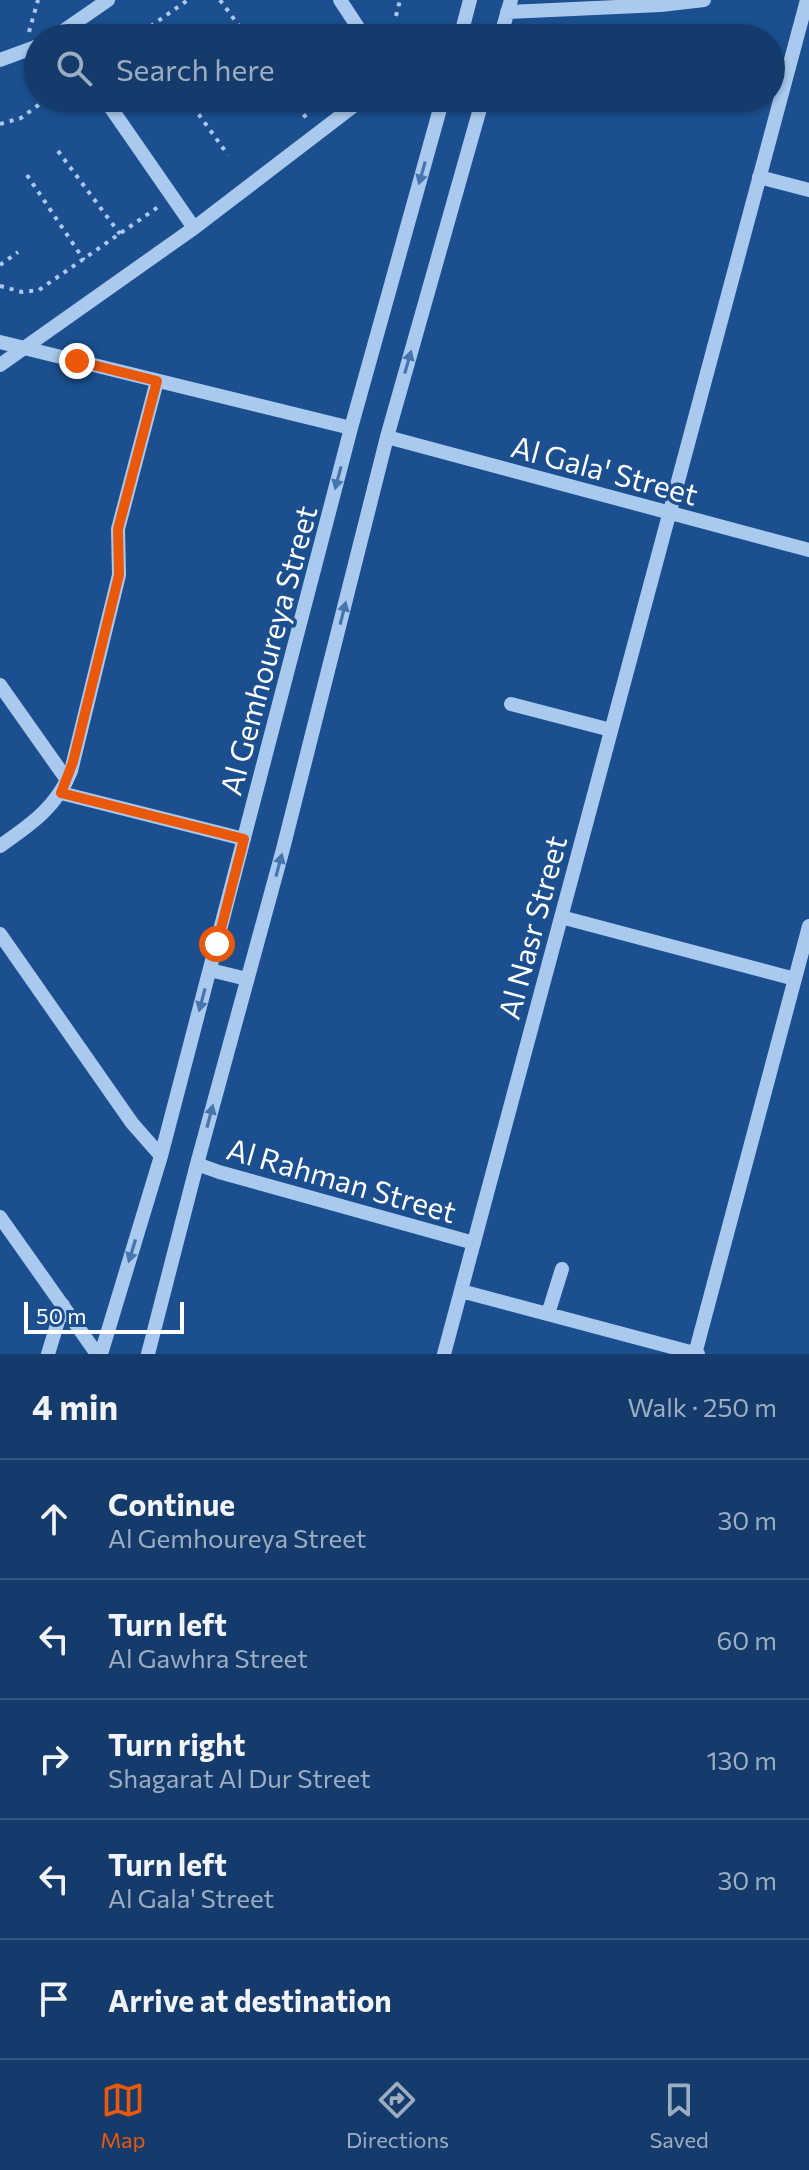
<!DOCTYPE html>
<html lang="en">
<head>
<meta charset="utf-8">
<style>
	:root { --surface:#143b6b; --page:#214673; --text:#f1f3f6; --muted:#9dadc1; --line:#33557e; --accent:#ea580c }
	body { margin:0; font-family:Commissioner,sans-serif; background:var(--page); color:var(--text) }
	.scale { position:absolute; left:24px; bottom:20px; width:160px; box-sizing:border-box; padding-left:8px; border:4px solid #fff; border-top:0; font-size:22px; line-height:28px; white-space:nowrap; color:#fff; -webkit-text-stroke:6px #1b4f8f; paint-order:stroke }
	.stop { position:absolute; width:24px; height:24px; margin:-18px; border:6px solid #ea580c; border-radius:50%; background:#fff }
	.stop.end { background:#ea580c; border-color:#fff; box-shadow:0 2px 8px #0008 }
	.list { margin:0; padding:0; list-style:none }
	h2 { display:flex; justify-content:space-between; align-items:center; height:104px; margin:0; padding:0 32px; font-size:34px }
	h2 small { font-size:26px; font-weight:400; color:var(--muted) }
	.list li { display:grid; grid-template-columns:52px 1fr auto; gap:24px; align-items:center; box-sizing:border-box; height:120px; padding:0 32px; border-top:2px solid var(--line) }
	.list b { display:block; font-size:30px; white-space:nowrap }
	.list p { margin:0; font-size:26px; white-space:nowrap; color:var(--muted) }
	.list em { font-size:26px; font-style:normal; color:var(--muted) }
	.icon { flex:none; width:44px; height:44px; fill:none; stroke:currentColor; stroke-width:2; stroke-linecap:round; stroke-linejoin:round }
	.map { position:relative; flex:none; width:809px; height:1354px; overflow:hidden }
	.search { position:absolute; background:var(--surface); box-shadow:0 2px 6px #0004; left:24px; right:24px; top:24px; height:88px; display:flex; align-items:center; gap:20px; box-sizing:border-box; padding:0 28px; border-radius:44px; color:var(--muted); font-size:30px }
	.sheet { height:704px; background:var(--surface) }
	nav { display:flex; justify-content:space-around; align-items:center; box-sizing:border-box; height:112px; border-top:2px solid var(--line); background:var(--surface); font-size:22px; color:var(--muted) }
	nav a { display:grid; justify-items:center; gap:4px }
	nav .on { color:var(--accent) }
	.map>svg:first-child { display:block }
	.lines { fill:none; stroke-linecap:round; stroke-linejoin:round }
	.path { stroke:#a9c9ee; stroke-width:4; stroke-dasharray:4 6; stroke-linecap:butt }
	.minor { stroke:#a9c9ee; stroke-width:14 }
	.oneway { fill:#4674ac }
	.route { stroke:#ea580c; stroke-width:10 }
	.labels { text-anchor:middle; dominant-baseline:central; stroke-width:7; stroke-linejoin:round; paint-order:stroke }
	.street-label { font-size:30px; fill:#fff; stroke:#1b4f8f }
</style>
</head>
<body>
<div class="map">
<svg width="809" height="1354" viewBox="0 0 809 1354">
	<rect width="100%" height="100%" fill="#1b4f8f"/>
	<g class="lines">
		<path class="path" d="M220,0L248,38
			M396,16L400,0
			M29,32L38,0
			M134,38L188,0
			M187,98L228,155
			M292,98L307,119
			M134,110L152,98
			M0,124L21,118L48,98
			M58,151L120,234
			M27,175L84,260
			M0,265L18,252
			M0,286L22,292L39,290L158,207"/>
		<path class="minor" d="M340,0L365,38
			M507,12L661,5L704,0
			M53,38L108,0
			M460,38L470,0
			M500,38L511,0
			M0,60L38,46
			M104,98L194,228
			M759,177L809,190
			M0,342L351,428
			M0,365L194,228L364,98
			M387,437L809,550
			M0,685L67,780
			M511,704L611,730
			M61,793L244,839
			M0,846C30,825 57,807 71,771L119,575L118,529L157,381
			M561,917L795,979
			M0,934L132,1123L161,1156
			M210,970L247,979
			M197,1164L219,1172L474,1243
			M0,1217L97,1354
			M461,1291L698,1354
			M548,1314L562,1269
			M48,1354L63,1305
			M101,1354L161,1156L351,428L443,98
			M148,1354L197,1164L283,849L387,437L483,98
			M444,1354L807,0
			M695,1354L809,926"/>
	</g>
	<defs><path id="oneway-solid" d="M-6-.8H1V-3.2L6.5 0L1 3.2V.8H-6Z" transform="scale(2)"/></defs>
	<g class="oneway">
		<use href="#oneway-solid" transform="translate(422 173) rotate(106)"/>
		<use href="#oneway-solid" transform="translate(408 362) rotate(-74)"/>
		<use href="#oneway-solid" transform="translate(338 478) rotate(105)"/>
		<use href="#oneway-solid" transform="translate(343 613) rotate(-76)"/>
		<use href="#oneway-solid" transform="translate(279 865) rotate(-75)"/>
		<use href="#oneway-solid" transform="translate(202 1000) rotate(105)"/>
		<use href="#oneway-solid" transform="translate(210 1116) rotate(-75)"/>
		<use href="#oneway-solid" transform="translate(132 1251) rotate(107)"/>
	</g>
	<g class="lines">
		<path class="route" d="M77,361L157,381L118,529L119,575L73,762L61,793L244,839L217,944"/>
	</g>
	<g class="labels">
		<g class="street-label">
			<text transform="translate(605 469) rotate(15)">Al Gala' Street</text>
			<text transform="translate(267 650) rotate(-75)">Al Gemhoureya Street</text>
			<text transform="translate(531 927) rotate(-75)">Al Nasr Street</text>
			<text transform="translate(342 1179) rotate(16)">Al Rahman Street</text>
		</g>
	</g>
</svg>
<div class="scale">50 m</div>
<div class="stop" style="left:217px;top:944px"></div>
<div class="stop end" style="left:77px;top:361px"></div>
<div class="search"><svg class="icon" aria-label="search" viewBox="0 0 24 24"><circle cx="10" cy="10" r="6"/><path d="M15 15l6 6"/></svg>Search here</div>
</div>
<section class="sheet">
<h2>4 min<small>Walk · 250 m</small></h2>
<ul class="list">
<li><svg class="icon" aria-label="ahead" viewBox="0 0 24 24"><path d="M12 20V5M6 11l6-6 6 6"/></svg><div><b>Continue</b><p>Al Gemhoureya Street</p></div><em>30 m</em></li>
<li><svg class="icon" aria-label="left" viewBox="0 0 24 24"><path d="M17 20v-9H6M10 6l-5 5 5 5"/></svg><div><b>Turn left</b><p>Al Gawhra Street</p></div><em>60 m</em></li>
<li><svg class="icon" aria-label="right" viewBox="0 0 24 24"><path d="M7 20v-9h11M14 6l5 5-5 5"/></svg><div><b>Turn right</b><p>Shagarat Al Dur Street</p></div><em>130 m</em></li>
<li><svg class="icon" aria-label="left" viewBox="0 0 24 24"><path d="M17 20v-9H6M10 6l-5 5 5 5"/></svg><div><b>Turn left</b><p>Al Gala' Street</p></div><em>30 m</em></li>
<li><svg class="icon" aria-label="arrive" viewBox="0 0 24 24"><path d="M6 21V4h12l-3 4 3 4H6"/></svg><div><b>Arrive at destination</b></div></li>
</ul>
</section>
<nav>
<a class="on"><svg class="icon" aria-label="map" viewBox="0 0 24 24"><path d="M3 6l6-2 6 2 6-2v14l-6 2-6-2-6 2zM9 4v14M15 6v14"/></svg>Map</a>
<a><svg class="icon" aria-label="directions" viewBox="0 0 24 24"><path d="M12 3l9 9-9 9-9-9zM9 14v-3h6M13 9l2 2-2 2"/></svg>Directions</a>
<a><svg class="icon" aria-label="saved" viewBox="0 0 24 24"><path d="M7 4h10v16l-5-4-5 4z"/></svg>Saved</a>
</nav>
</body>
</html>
